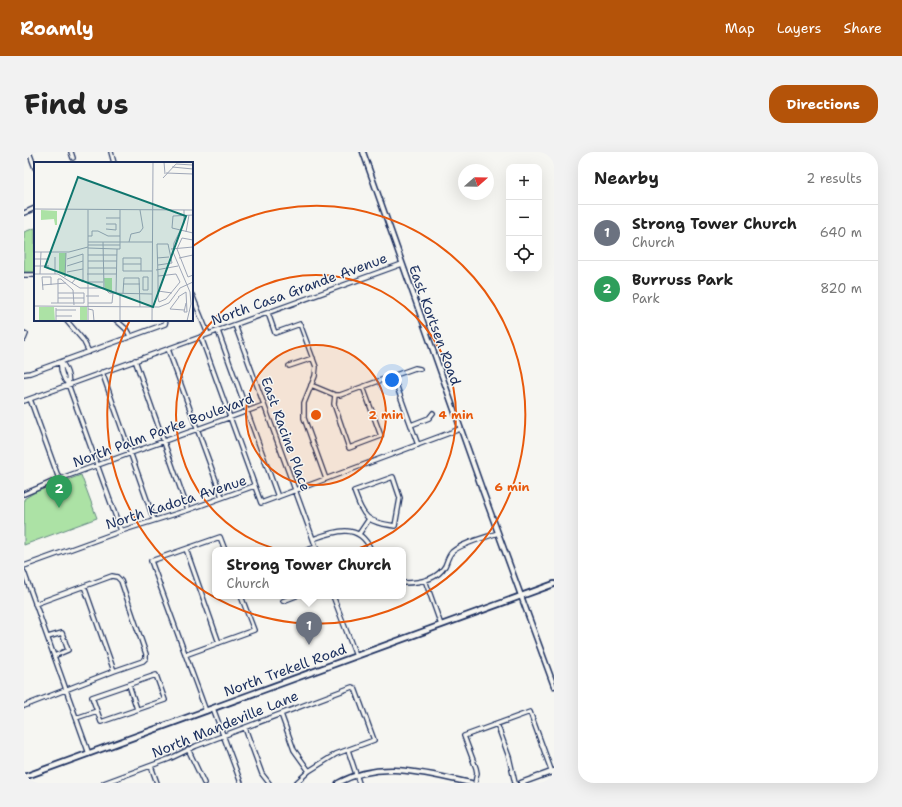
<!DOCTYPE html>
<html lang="en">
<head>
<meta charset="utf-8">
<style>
	:root { --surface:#fff; --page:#f2f2f2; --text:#222; --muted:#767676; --line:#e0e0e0; --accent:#b45309 }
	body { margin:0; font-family:"Shantell Sans",sans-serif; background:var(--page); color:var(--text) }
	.controls { position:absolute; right:12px; top:12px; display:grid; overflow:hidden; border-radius:8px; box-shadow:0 4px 16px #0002 }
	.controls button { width:36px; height:36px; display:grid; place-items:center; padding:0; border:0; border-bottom:1px solid var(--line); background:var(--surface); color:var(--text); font:20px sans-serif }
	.compass { position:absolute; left:434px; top:12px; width:36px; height:36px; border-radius:50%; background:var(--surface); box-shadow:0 4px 16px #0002; rotate:70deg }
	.you { position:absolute; left:368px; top:228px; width:14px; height:14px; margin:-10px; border:3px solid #fff; border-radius:50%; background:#1a73e8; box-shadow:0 0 0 6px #1a73e833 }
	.badge { display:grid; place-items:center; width:26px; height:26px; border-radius:50%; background:var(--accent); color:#fff; font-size:13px; font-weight:700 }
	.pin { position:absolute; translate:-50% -33px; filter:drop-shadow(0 1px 2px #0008) }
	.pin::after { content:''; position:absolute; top:21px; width:14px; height:12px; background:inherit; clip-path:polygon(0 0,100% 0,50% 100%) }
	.popup { position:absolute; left:188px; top:395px; width:194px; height:52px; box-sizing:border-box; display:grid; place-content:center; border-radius:8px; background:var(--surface); filter:drop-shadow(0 1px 3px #0005); font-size:13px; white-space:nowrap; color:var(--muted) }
	.popup b { font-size:15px; color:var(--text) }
	.popup::after { content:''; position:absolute; left:50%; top:100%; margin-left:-8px; border:8px solid transparent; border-top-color:var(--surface) }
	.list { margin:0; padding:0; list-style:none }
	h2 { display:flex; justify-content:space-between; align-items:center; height:52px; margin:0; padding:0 16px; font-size:17px }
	h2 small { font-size:13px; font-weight:400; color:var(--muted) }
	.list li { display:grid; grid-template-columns:26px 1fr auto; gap:12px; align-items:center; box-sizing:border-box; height:56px; padding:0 16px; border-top:1px solid var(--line) }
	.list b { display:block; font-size:15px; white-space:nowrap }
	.list p { margin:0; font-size:13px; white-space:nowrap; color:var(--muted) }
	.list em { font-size:13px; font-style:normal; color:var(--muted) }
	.icon { flex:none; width:22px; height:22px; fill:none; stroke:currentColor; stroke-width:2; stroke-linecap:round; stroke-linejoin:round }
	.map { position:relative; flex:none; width:530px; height:631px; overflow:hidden; border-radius:16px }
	header { display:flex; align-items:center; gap:24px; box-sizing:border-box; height:56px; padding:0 20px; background:var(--accent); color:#fff }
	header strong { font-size:19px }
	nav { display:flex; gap:22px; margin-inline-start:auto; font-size:14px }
	.intro { display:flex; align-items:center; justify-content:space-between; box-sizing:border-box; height:96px; padding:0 24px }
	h1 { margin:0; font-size:28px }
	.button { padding:10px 18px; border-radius:16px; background:var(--accent); color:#fff; font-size:14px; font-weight:700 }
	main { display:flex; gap:24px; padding:0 24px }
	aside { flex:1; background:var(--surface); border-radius:16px; box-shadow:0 4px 16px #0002 }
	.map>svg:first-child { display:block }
	.green { fill:#ace2a5; stroke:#648882 }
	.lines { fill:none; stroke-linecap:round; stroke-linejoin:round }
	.minor-casing { stroke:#1b2f5e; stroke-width:6 }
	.tertiary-casing { stroke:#1b2f5e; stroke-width:7 }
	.secondary-casing { stroke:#1b2f5e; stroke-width:8 }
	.minor { stroke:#f6f6f2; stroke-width:3.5 }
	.tertiary { stroke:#f6f6f2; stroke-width:4 }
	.secondary { stroke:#f6f6f2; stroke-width:4.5 }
	.ring { fill:none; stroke:#e8590c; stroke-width:2 }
	.labels { text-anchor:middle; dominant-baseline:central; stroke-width:3; stroke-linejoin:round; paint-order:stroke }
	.street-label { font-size:14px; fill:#1b2f5e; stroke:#f6f6f2 }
	.inset-road { fill:none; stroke:#9ea6b7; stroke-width:1 }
	.view { fill:#0f766e; fill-opacity:0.15; stroke:#0f766e; stroke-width:2 }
	.inset-edge { fill:none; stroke:#1b2f5e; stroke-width:2 }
	.centre { fill:#e8590c; stroke:#f6f6f2; stroke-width:2 }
	.ring-label { font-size:12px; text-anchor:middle; font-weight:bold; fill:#e8590c; stroke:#f6f6f2; stroke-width:3; stroke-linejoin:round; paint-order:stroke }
</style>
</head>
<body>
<header>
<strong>Roamly</strong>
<nav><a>Map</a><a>Layers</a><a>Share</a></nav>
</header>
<div class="intro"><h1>Find us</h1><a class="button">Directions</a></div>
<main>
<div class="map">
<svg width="530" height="631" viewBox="0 0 530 631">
	<rect width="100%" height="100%" fill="#f6f6f2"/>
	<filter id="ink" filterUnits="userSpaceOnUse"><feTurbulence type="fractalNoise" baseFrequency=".025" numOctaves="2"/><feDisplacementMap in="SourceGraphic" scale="8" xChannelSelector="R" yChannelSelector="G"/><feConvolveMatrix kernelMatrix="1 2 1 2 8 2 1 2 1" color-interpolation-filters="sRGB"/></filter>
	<g filter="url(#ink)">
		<path class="green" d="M11,76V120H0V80Z
			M57,323L73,366L0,393V347L11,340Z"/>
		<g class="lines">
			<defs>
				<path id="minor" d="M5,0L11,16
					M47,0L49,6
					M87,0L90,11
					M0,61L11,56
					M0,123H11
					M168,143L184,182
					M244,161L251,181L276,172L292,215L291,224L280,251V266L302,327
					M42,168L59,188L65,200
					M92,168L102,177L106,184
					M211,173L293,398
					M194,179L254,345
					M0,181L2,182L0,187
					M177,185L237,351L436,277
					M144,197L198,345
					M111,208L164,358
					M265,214L289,206
					M78,220L130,368
					M0,222L6,221L141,172L142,168
					M369,224L394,293
					M44,232C46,226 42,215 37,210C36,218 39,227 44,232L97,379
					M287,233L311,243H316L391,216L396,217
					M311,243L310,252L325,296L357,284L339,235
					M6,247L35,327
					M0,249L378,112
					M387,273L405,266L409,261
					M369,325L376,346L371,374C342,370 340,366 330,339Z
					M0,342L35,327L240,253
					M335,382L345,367
					M289,387C311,379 335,370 347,398
					M162,397L195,491
					M283,398L292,395
					M0,414L97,379L164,358L230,334
					M0,420L65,602
					M401,428L417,473
					M379,431C393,431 413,428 421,414C423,410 424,404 428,400C438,391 460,386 474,381
					M60,434L90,519
					M309,444L332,504
					M259,449L272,444
					M24,485L38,481L44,498L30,504
					M161,503L230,478L217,444
					M132,523L141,548L77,570L68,545Z
					M105,533L113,557
					M0,554L90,519L119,509L122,506V502L97,429L93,425L88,424L11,452
					M189,556L217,631
					M182,559L127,409L196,385L201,398
					M257,562L270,598L285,619
					M52,566L73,559
					M473,572L485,605L491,631
					M221,576L238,622L245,631
					M164,597L180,631
					M324,598L335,631
					M127,614L133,631
					M80,631L145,607L172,594L328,535L331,536L350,588L312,602L285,619L272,631
					M451,631L453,621L452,616L440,584L506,560L530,626"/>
				<path id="tertiary" d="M339,0L458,337L530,534
					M314,631C359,607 401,622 447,631
					M497,631L530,619"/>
				<path id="secondary" d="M0,625L530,432"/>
			</defs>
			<use href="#minor" class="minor-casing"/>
			<use href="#tertiary" class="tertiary-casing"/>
			<use href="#secondary" class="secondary-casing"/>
			<use href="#minor" class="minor"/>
			<use href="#tertiary" class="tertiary"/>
			<use href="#secondary" class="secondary"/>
		</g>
	</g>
	<circle cx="292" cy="263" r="70" fill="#e8590c" fill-opacity=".12"/>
	<g class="ring">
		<circle cx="292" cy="263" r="70"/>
		<circle cx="292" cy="263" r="140"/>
		<path d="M169 94A209 209 0 1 1 106 168"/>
	</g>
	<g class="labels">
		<g class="street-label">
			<text transform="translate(275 137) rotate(-20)">North Casa Grande Avenue</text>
			<text transform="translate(411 173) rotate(70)">East Kortsen Road</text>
			<text transform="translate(139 278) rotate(-20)">North Palm Parke Boulevard</text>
			<text transform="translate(262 282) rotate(70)">East Racine Place</text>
			<text transform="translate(152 350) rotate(-18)">North Kadota Avenue</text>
			<text transform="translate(261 518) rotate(-20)">North Trekell Road</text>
			<text transform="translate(201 572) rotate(-22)">North Mandeville Lane</text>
		</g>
	</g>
	<g transform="translate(10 10)">
		<rect width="159" height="159" fill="#f6f6f2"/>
		<path d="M7,48L23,49V63H21L20,57L7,58ZM25,91H32L31,114L25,111ZM70,116H78V131L71,128ZM5,145H20L21,159H5ZM46,145H53V159H46Z" fill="#ace2a5"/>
		<path class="inset-road" d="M130,0L131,12M138,5L159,7M132,11L159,12M129,16L142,2L159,3M0,47L159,48M150,48V61L140,81L139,90L156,130L157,142L153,159M159,53L139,54L138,66L159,71M72,56H86M72,67L82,68V62H72M152,70L155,53M54,74H58V69H64L74,74H86M159,78L148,76L143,87L154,115L159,113M54,80H118M69,80L70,126M95,80L97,72L106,70L109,66L106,48M54,83H86M54,86L83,87M83,87H86V48M137,87L159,85M0,90H35L54,85M54,93H83M21,95V112M123,96L135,95M145,96L159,93M0,97H15M33,97L49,92V120L42,116L38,121M54,99H83M89,102H107M124,103L138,101L134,82H123L124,113V136L125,140L132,137L146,120L142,112L124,114M0,104H15M33,104L49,99M54,106H82M122,108L144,104M107,109V96H89V109H118M33,110L49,107M0,112H24L46,126H70M6,112L7,90M53,112H82M31,115L32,91M109,115H114V128H109ZM54,120H69M89,122H106M8,123L32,121M70,126L75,131L118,132M9,128L8,115H17V123M124,129L138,131M82,131L83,87M89,131L90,116H105L106,145M52,134H65M144,135L152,130L153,150H150L152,141M145,135L136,147L150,148M24,136H50M17,141H50V131H24M24,141V117H27L39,128L40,143M54,141H78L79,131M0,144L125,145L135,141L146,126L159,120M54,147L59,148L60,159M22,148H42M22,154H38M22,159V146M54,159V48M86,159V132M118,159L119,0"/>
		<path class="view" d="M44,15L152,54L119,145L11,105Z"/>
		<rect width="159" height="159" class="inset-edge"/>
	</g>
	<circle cx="292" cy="263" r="6" class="centre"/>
	<g class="ring-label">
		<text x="362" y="267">2 min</text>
		<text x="432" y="267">4 min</text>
		<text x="488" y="339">6 min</text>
	</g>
</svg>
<div class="controls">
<button>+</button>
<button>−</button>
<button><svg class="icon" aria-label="locate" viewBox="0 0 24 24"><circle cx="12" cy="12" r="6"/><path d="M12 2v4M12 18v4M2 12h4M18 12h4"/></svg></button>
</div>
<svg class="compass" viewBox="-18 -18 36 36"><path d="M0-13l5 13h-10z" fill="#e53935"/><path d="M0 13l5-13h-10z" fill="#767676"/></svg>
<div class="you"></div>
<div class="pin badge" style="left:285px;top:493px;background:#6b7280">1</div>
<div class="popup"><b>Strong Tower Church</b>Church</div>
<div class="pin badge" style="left:35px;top:356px;background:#2e9e5b">2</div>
</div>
<aside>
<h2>Nearby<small>2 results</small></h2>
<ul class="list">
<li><span class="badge" style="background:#6b7280">1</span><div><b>Strong Tower Church</b><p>Church</p></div><em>640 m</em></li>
<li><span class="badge" style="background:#2e9e5b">2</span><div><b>Burruss Park</b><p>Park</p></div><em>820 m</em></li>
</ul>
</aside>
</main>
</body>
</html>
